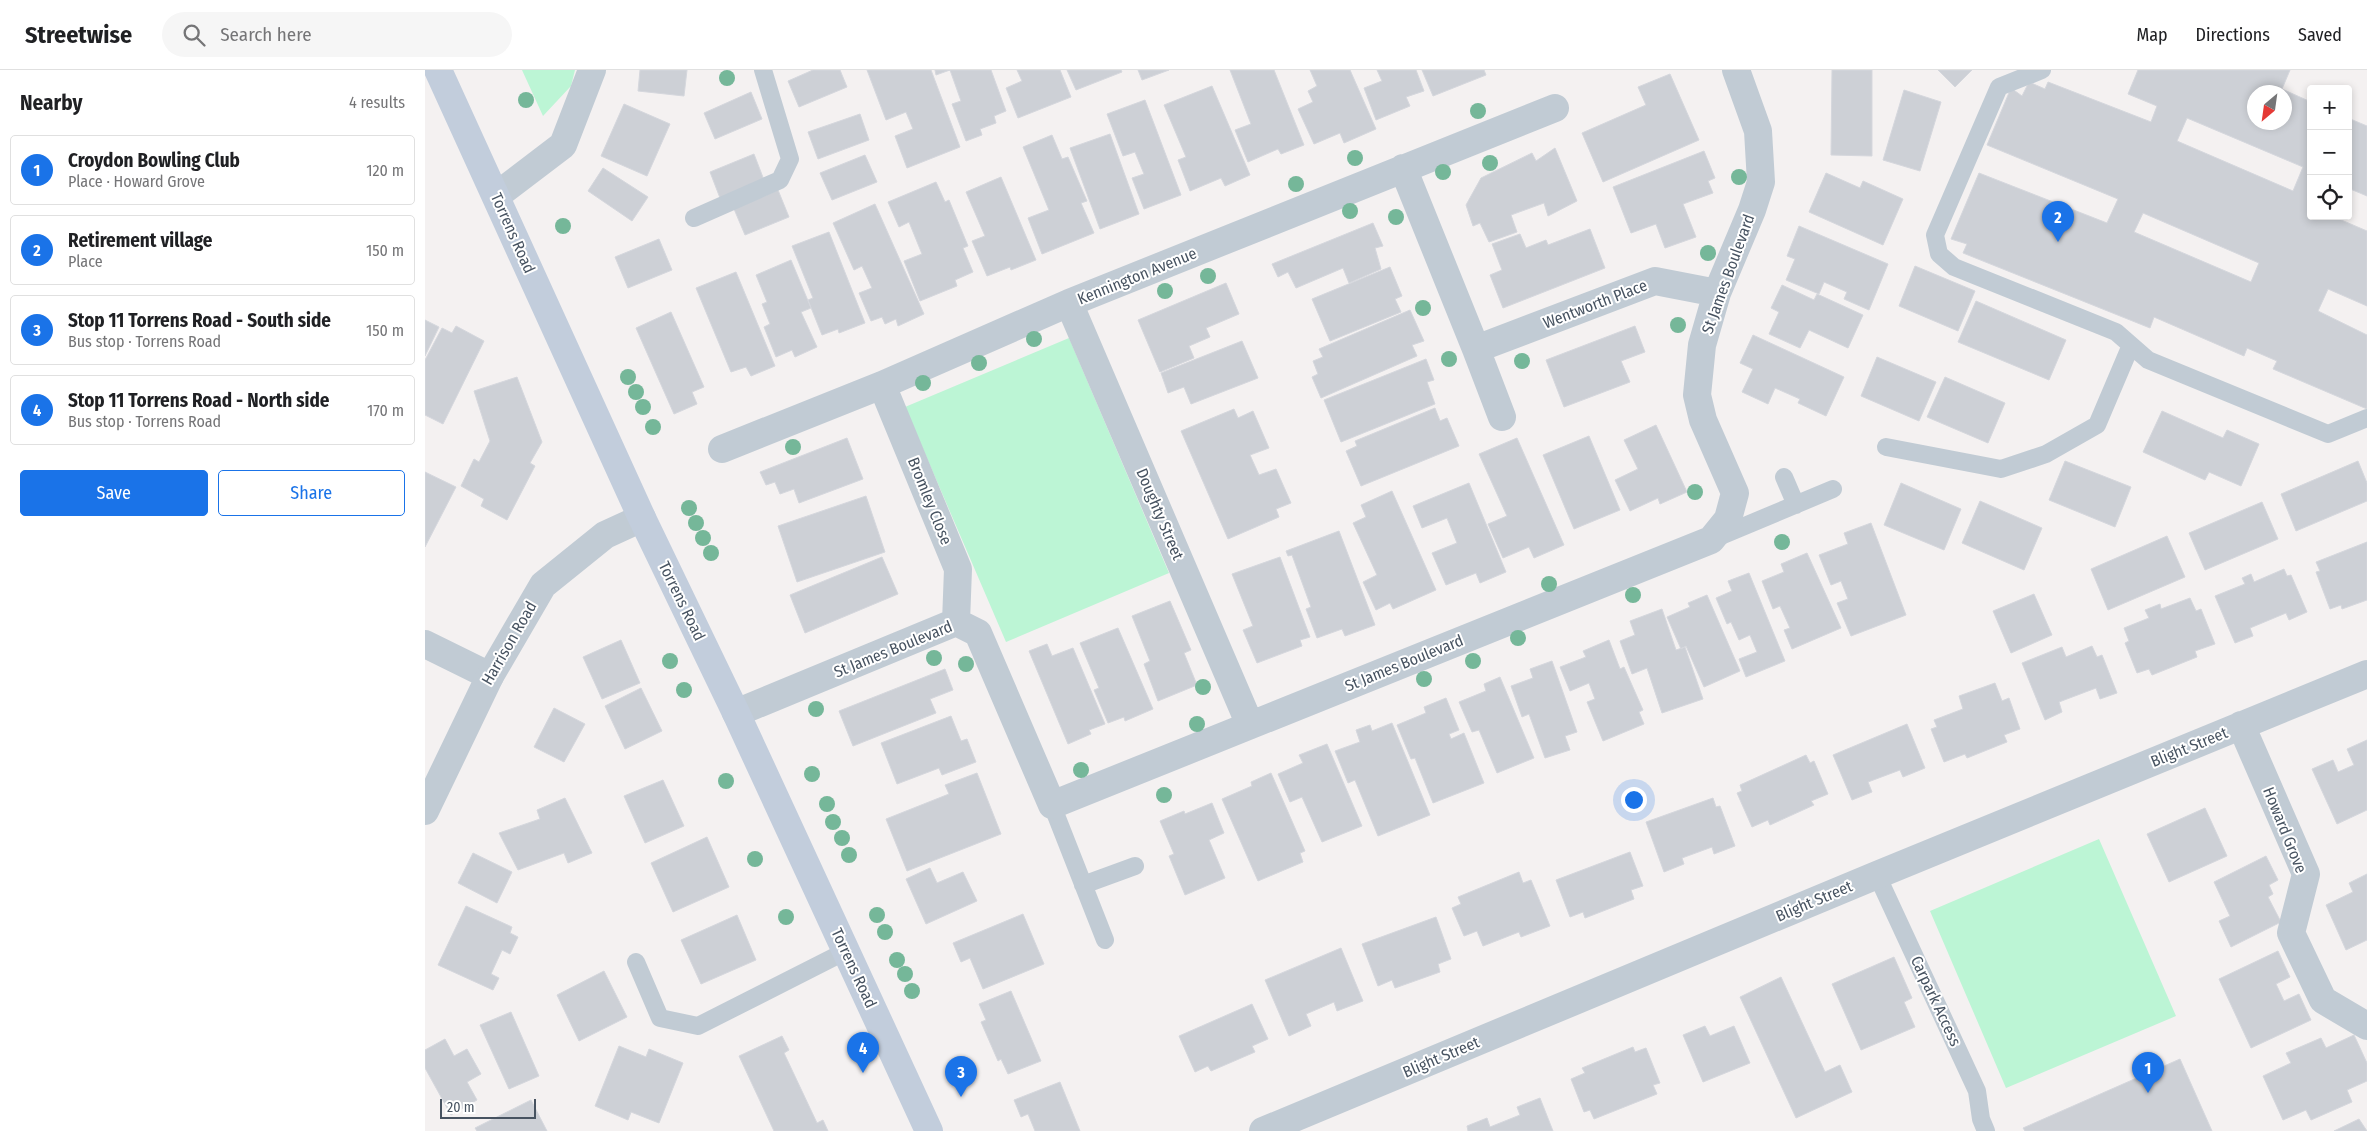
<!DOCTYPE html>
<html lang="en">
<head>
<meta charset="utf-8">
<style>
	:root { --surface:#fff; --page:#f6f6f6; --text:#202124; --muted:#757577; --line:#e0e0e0; --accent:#1a73e8 }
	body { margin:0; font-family:"Fira Sans Condensed",sans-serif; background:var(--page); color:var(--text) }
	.controls { position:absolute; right:15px; top:15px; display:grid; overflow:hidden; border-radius:5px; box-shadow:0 2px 8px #0003 }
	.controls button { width:45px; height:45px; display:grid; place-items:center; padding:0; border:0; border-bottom:1px solid var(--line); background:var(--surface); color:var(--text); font:25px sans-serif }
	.compass { position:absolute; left:1822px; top:15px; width:45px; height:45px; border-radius:50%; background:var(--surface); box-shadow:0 2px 8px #0003; rotate:209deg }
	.scale { position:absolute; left:15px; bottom:12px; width:96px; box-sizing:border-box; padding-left:5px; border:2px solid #475361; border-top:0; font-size:14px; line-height:18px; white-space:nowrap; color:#475361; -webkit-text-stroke:4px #fff; paint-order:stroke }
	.you { position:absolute; left:1208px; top:729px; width:18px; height:18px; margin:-12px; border:4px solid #fff; border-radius:50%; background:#1a73e8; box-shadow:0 0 0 8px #1a73e833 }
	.badge { display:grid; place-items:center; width:32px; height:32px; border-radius:50%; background:var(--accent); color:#fff; font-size:16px; font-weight:700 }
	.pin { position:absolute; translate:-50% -41px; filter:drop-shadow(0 1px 2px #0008) }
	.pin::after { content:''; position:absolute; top:26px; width:18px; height:15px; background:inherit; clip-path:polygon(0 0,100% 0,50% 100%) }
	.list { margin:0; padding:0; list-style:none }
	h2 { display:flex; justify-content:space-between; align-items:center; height:65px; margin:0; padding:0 20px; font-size:21px }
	h2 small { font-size:16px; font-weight:400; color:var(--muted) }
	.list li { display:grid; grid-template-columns:32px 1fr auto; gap:15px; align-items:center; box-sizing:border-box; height:70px; margin:0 10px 10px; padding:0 10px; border:1px solid var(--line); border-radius:5px }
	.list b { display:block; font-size:19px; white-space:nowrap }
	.list p { margin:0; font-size:16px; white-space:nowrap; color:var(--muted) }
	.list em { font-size:16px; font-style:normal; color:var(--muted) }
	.actions { display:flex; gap:10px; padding:15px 20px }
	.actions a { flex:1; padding:11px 0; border:1px solid var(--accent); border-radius:5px; text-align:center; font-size:18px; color:var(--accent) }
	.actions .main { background:var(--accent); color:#fff }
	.icon { flex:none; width:28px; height:28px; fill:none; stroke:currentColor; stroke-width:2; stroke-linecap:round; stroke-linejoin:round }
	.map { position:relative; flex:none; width:1942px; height:1061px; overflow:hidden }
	header { display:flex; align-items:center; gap:30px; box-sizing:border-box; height:70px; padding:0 25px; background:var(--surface); border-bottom:1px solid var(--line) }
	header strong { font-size:24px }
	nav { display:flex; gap:28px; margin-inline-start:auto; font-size:18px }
	.search { width:350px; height:45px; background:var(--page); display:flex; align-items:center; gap:12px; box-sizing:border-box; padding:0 18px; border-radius:28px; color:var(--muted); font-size:19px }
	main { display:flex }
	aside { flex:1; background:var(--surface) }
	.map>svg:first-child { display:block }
	.green { fill:#bcf5d5 }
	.building { fill:#cdd0d6; stroke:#d5d7dd; fill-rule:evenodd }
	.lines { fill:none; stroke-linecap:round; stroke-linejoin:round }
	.service { stroke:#c1cbd4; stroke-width:18 }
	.minor { stroke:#c1cbd4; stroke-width:28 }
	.tertiary { stroke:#c1cbd4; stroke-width:28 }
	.secondary { stroke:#c2cddc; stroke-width:28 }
	.tree { fill:#75b799 }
	.labels { text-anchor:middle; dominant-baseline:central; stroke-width:4; stroke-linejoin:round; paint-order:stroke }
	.street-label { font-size:16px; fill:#475361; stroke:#fff }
</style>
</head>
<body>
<header>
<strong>Streetwise</strong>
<div class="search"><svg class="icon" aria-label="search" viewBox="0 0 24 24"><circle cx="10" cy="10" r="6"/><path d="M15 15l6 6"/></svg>Search here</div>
<nav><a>Map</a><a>Directions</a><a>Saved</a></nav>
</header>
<main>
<aside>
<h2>Nearby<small>4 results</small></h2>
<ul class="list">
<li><span class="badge">1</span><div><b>Croydon Bowling Club</b><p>Place · Howard Grove</p></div><em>120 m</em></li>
<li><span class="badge">2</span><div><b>Retirement village</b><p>Place</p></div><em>150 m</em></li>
<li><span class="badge">3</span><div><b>Stop 11 Torrens Road - South side</b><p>Bus stop · Torrens Road</p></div><em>150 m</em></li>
<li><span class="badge">4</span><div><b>Stop 11 Torrens Road - North side</b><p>Bus stop · Torrens Road</p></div><em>170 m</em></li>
</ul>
<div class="actions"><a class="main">Save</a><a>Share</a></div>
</aside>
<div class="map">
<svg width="1942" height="1061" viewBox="0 0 1942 1061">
	<rect width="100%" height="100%" fill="#f4f1f1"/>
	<path class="green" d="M97,0H150L146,16L118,46Z
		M644,268L744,503L581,572L480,337Z
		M1674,769L1751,946L1581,1018L1505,841Z"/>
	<path class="building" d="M215,0H262L259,26L213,21Z
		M388,0H415L422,17L374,37L363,11Z
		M442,0H506L535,77L482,98L470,66L488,59L481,42L461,50Z
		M510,0H566L581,41L569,46L571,53L555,59L557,65L541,71L527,34L536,31L525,0L511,5Z
		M592,0H635L646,27L593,48L581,18L597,11Z
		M642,0H696L697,2L651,20Z
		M713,0H744L717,10Z
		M805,0H849L879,75L856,84L853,79L823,92L810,60L826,54Z
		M885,0H925L951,59L919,73L915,63L889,74L873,39L888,32L883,21L892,16Z
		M952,0H991L999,21L981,27L985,36L951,50L939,18L957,11Z
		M997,0H1059L1061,5L1008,26Z
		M1407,0H1447V86L1406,85Z
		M1513,0H1547L1530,17Z
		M1713,0H1865L1857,19L1886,32V146H1907L1942,161V236L1903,219L1893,241L1942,265V339L1848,299L1852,291L1822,278L1819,286L1729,247L1725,258L1538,183L1542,174L1526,169L1554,103L1682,153L1693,129L1562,75L1586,18L1597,26L1604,12L1620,19L1623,12L1726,52L1732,36L1703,24ZM1830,22H1860V52H1830ZM1762,48L1878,97L1868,121L1752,71ZM1718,143L1834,193L1826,212L1709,162Z
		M1245,4L1274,70L1178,112L1157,63L1221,35L1213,17Z
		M787,16L825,105L800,116L796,108L765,121L753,90L761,87L739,35Z
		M1479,20L1516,32L1495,101L1458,90Z
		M326,22L337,49L290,69L279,43Z
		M720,30L756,125L719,139L707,108L719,104L710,82L698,86L682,44Z
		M199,34L245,54L222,106L176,86Z
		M435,44L444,70L393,89L383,62Z
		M1923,48L1942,56V126L1923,118Z
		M685,64L714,144L675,159L645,78Z
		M627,65L637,89L643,87L662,131L656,133L669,163L617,184L603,148L624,140L598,77Z
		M1130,78L1152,131L1123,146L1119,133L1086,145L1092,162L1064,172L1055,153L1048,156L1041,135L1056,108L1107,83L1111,91Z
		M1279,81L1290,108L1283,111L1288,123L1258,134L1271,167L1240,178L1231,154L1206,163L1188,117Z
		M329,84L339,110L295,128L285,102Z
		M440,85L452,112L407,130L395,103Z
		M178,98L223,127L207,151L163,121Z
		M1401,103L1435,118L1438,111L1478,129L1458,175L1384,142Z
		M576,107L611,190L586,200L585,197L562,206L547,171L560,166L541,122Z
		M511,112L520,132L524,130L543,176L538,178L548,202L530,210L532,216L495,231L479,191L497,184L484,152L474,157L463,132Z
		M353,120L364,147L320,165L309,139Z
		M450,134L499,244L473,256L471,249L460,254L457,247L446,251L434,223L447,218L437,196L429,200L408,153Z
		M948,153L958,176L950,178L956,199L924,213L918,198L871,218L863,202L853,207L847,194Z
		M1374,156L1463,194L1444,240L1419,229L1422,222L1399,212L1394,224L1361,210L1370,189L1362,186Z
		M1165,159L1180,198L1078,238L1065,205L1077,200L1067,174L1095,164L1101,178L1121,170L1123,175Z
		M404,162L440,253L414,263L413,259L397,265L383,230L388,228L367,176Z
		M234,169L247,200L203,218L190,187Z
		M366,190L386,238L376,242L392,277L370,287L367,280L351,287L339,257L345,254L337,234L342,232L331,205Z
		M1490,196L1550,221L1533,261L1474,236Z
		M965,197L977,226L970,229L976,242L905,271L887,229Z
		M311,202L350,296L326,306L321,297L306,302L271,218Z
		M801,213L814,244L781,258L785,267L764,276L769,288L735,302L713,250Z
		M1357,215L1389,230L1392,224L1438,245L1423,278L1384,260L1375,278L1344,264L1354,242L1346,238Z
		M1551,231L1641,270L1624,310L1533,272Z
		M985,240L999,271L987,275L992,286L896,328L887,307L893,304L888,291L898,287L894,279Z
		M246,242L279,317L267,322L272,334L249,344L211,258Z
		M0,250L14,257L0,286Z
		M31,256L59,271L18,354L0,345V290L17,258L27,263Z
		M1210,256L1220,282L1196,291L1205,312L1139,337L1121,290Z
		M1328,265L1419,307L1401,346L1373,333L1375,329L1350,318L1343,334L1317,322L1328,299L1315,293Z
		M817,271L833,308L766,334L759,317L743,323L736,303Z
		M1452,287L1511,312L1494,351L1436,326Z
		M1001,289L1009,310L1002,312L1010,334L916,372L899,330Z
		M92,307L117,372L105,393L110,396L82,450L56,436L59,429L36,416L49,389L54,392L65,371L49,321Z
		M1520,307L1580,333L1563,373L1502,347Z
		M1010,338L1015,351L1022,348L1034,376L936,416L921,381L932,376L930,371Z
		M809,339L813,348L828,341L844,378L825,385L834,405L851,399L866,433L851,439L854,447L803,469L756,361Z
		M1737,341L1798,368L1802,360L1834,374L1816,416L1784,402L1780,410L1718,382Z
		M1231,355L1262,422L1235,434L1233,428L1205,441L1190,410L1213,399L1199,370Z
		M1164,366L1195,440L1149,459L1118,385Z
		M422,368L438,409L374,433L369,419L355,424L350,412L341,415L335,402Z
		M1092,368L1139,475L1109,488L1104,477L1078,488L1063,454L1082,446L1054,384Z
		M1640,391L1706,417L1690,457L1624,430Z
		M1933,391L1942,413V431L1871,461L1856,424Z
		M0,402L31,417L0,477Z
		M1044,413L1081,502L1055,513L1051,503L1021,515L1007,483L1032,473L1022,448L997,458L988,436Z
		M1476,413L1536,439L1519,480L1459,455Z
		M967,421L1011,520L968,539L965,533L951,540L938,512L952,505L928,453L941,447L936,435Z
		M441,426L460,482L372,512L353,456Z
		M1555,431L1617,458L1599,500L1537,473Z
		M1837,432L1853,469L1780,500L1764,463Z
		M1446,453L1481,545L1426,566L1412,533L1423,529L1416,511L1406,515L1394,485L1423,474L1419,463Z
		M914,461L950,555L920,566L917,559L892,568L881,539L886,537L867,485L863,486L861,481Z
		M1742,466L1760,507L1683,540L1666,499Z
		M1942,472V530L1917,539L1916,535L1905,539L1891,502L1895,501L1891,492Z
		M1382,483L1416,558L1367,579L1359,560L1365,558L1355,536L1348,539L1337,511L1359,502L1356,494Z
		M457,487L473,524L380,563L365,525Z
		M855,487L885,567L875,570L877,576L832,593L818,560L828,556L807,504Z
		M1859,499L1862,506L1866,505L1882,542L1864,550L1861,543L1825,558L1828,566L1810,573L1790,526L1820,514L1817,508L1826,504L1829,512Z
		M1324,503L1360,591L1321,607L1314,589L1332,582L1325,565L1314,570L1306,552L1302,554L1291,528L1307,521L1303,511Z
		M1609,524L1627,565L1586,583L1568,541Z
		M1282,525L1315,601L1279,617L1261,576L1256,579L1242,547L1265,537L1263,533Z
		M1765,528L1771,541L1776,539L1790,574L1770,581L1772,587L1727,605L1724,599L1712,603L1700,573L1704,571L1699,558L1724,548L1720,540L1735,534L1736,539Z
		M745,531L766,580L759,583L772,615L733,631L719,594L725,591L707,546Z
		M1237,539L1251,580L1260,577L1278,629L1237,643L1222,598L1207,604L1195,571L1210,565L1205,551Z
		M693,558L728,639L700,651L699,647L683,653L669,620L674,618L655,573Z
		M196,570L215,613L177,629L158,587Z
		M1184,570L1195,599L1199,597L1218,640L1214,642L1219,654L1178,671L1162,632L1170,629L1164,613L1145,621L1135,597L1161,587L1158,581Z
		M622,574L627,586L648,578L680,654L664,660L666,664L643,674L604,581Z
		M1667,576L1672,587L1677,585L1692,623L1675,629L1671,618L1634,632L1637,642L1620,650L1597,593L1637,577L1641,587Z
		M1127,591L1152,662L1140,666L1145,680L1120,688L1104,644L1097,647L1086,616L1108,608L1105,599Z
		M520,599L528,620L505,629L511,643L428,676L414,641Z
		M1075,607L1109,688L1072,703L1054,660L1047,662L1034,632L1061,621L1059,614Z
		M1570,613L1577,631L1584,628L1595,659L1579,665L1582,672L1542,688L1540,684L1519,692L1506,659L1512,657L1509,650L1538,639L1534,626Z
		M216,618L237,661L200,679L180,636Z
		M1021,628L1034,660L1024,664L1026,669L1039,663L1059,713L1008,733L990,688L986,689L972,655L1001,643L999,637Z
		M129,638L160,654L139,692L109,677Z
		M526,646L536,671L542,669L551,692L517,705L514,698L472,714L456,673Z
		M967,653L1005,745L953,766L930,710L923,713L910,681L935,672L931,660L945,655L947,661Z
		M1482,654L1500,698L1478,707L1475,700L1443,712L1447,722L1427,730L1408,685Z
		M1942,670V740L1912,754L1887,699L1908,690L1913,702L1929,695L1922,679Z
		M902,674L937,756L897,772L877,727L865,732L853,704L878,693L874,685Z
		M1381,685L1385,693L1389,691L1403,724L1386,731L1389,735L1345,755L1343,750L1327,757L1312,723L1317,721L1315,715Z
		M552,703L576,764L482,801L461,749L524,724L520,715Z
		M846,703L880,781L875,783L878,792L833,811L797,729L827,716L826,712Z
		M238,710L259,756L220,773L199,726Z
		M140,728L167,783L143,793L139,783L93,800L74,763L115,749L112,740Z
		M1288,728L1291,737L1295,736L1310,776L1289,784L1287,777L1257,788L1259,794L1239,802L1221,752Z
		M787,733L799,763L784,770L800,808L760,825L744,786L749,784L735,751L759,741L760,744Z
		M1780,738L1802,786L1744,812L1722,764Z
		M282,767L304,817L248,842L226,793Z
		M1205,782L1218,816L1206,820L1209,829L1160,848L1158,842L1145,847L1131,810Z
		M48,783L87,802L72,833L33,813Z
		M1841,786L1853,810L1844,815L1848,824L1843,827L1856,852L1806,877L1794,851L1805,846L1789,812Z
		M505,798L512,813L538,802L552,831L501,854L481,809Z
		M1094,802L1098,813L1106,810L1125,856L1096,867L1094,862L1058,876L1052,861L1039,866L1027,838L1036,834L1033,827Z
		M1942,804V870L1921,880L1901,835L1928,822L1924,813Z
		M41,836L87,857L85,863L93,867L85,884L77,880L66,904L74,908L68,920L13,895Z
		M598,844L619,894L558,919L545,888L536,892L528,873Z
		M312,845L331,890L276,914L256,870Z
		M1011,847L1026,889L1013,894L1015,902L970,918L967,910L953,916L937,874Z
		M916,878L938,931L912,941L909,932L881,944L886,956L864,966L840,910Z
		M1853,881L1865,907L1851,914L1859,931L1874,924L1886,950L1826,978L1794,909Z
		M1469,887L1487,928L1479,932L1490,957L1436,980L1407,914Z
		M179,901L202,947L154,971L132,925Z
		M1356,907L1400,1002L1415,995L1427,1022L1371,1048L1315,927Z
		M586,921L616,991L583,1004L576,989L573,991L556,952L561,950L554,934Z
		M827,934L843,969L827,976L830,982L786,1001L783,996L770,1002L754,966Z
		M86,942L114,1006L84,1019L55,955Z
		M1280,956L1285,966L1309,956L1325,993L1278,1012L1258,965Z
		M1929,965L1942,993V1011L1922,1020L1927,1032L1886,1050L1881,1040L1858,1050L1838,1006L1866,993L1861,983L1896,968L1901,978Z
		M357,966L364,980L359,983L392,1053L398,1050L403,1061H349L314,986Z
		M20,969L29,986L42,979L56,1004L42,1012L52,1030L26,1045L0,998V980Z
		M194,976L221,987L224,979L258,993L234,1053L206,1042L203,1050L170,1036Z
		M1208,977L1210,982L1221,978L1235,1013L1228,1015L1232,1024L1169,1049L1165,1040L1159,1042L1146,1009L1160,1003L1157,998Z
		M1755,989L1787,1061H1600L1598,1058Z
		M635,1012L655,1061H610L603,1044L596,1047L589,1030Z
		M1115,1028L1128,1061H1043L1042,1056L1062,1048L1065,1057L1095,1045L1092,1037Z
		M106,1030L122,1061H52L50,1058Z
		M1934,1049L1942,1061H1909Z"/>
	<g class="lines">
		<path class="service" d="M1617,0L1574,17L1510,165L1514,184L1529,197L1691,262L1723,290L1903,364L1942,348
			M269,148L355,110L365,89L338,0
			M1461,377L1576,399L1621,384L1672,355L1706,275
			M1359,407L1371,435
			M1291,468L1408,419
			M627,735L680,870
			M1452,805L1552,1021L1556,1049L1561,1061
			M658,815L710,796
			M211,892L235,948L273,956L421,881"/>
		<path class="minor" d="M978,98L1051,279L1230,211L1292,223
			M71,126L138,75L167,0
			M644,233L825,655
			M1051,279L1077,347
			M457,315L533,499L531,552
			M297,379L457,315L644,233L1130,38
			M0,574L65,606
			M311,643L531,552L553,563L627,735L1286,470L1303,449L1310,423L1278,350L1272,325L1277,275L1292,223L1327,140L1336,112L1333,61L1311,0
			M1816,655L1881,804L1866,863L1898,930L1942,956
			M838,1061L1452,805L1942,604"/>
		<path class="tertiary" d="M0,741L65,606L118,515L180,465L217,448"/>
		<path class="secondary" d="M13,0L217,448L311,643L504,1061"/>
	</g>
	<g class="tree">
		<circle cx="302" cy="8" r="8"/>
		<circle cx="101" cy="30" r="8"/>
		<circle cx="1053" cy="41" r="8"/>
		<circle cx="930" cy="88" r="8"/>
		<circle cx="1065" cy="93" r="8"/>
		<circle cx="1018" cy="102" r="8"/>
		<circle cx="1314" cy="107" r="8"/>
		<circle cx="871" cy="114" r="8"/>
		<circle cx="925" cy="141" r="8"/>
		<circle cx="971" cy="147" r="8"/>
		<circle cx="138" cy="156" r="8"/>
		<circle cx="1283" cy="183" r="8"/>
		<circle cx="783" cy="206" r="8"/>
		<circle cx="740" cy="221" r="8"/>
		<circle cx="998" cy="238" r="8"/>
		<circle cx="1253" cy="255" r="8"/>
		<circle cx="609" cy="269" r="8"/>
		<circle cx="1024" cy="289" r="8"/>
		<circle cx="1097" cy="291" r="8"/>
		<circle cx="554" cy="293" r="8"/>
		<circle cx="203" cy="307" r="8"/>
		<circle cx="498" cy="313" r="8"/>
		<circle cx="211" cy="322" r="8"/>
		<circle cx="218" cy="337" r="8"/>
		<circle cx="228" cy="357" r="8"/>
		<circle cx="368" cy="377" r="8"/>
		<circle cx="1270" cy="422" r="8"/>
		<circle cx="264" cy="438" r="8"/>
		<circle cx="271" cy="453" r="8"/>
		<circle cx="278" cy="468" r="8"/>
		<circle cx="1357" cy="472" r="8"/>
		<circle cx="286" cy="483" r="8"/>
		<circle cx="1124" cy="514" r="8"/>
		<circle cx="1208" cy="525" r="8"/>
		<circle cx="1093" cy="568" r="8"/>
		<circle cx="509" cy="588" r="8"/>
		<circle cx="245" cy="591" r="8"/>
		<circle cx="1048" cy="591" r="8"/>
		<circle cx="541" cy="594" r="8"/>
		<circle cx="999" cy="609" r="8"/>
		<circle cx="778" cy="617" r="8"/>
		<circle cx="259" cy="620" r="8"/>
		<circle cx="391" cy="639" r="8"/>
		<circle cx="772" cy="654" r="8"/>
		<circle cx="656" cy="700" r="8"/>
		<circle cx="387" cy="704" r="8"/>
		<circle cx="301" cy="711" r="8"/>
		<circle cx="739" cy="725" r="8"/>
		<circle cx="402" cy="734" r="8"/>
		<circle cx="408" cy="752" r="8"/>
		<circle cx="417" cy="768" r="8"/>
		<circle cx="424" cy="785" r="8"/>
		<circle cx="330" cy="789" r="8"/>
		<circle cx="452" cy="845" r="8"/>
		<circle cx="361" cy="847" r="8"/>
		<circle cx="460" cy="862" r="8"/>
		<circle cx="472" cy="890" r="8"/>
		<circle cx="480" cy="904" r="8"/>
		<circle cx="487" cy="921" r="8"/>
	</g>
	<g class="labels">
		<g class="street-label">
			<text transform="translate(88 163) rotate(66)">Torrens Road</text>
			<text transform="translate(1303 204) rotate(-70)">St James Boulevard</text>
			<text transform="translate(712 206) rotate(-22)">Kennington Avenue</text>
			<text transform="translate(1170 234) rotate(-21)">Wentworth Place</text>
			<text transform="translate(505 431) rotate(68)">Bromley Close</text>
			<text transform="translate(735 444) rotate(67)">Doughty Street</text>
			<text transform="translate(257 531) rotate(64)">Torrens Road</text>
			<text transform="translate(84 573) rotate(-60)">Harrison Road</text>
			<text transform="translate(468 579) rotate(-22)">St James Boulevard</text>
			<text transform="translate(979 593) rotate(-22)">St James Boulevard</text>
			<text transform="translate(1764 677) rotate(-22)">Blight Street</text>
			<text transform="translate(1860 760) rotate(68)">Howard Grove</text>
			<text transform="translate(1389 831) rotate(-23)">Blight Street</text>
			<text transform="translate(429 898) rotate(65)">Torrens Road</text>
			<text transform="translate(1511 931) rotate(65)">Carpark Access</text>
			<text transform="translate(1016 987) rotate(-23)">Blight Street</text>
		</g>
	</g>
</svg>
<div class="controls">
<button>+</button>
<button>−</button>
<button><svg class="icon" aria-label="locate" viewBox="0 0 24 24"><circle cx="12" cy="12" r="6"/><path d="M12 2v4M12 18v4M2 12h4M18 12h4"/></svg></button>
</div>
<svg class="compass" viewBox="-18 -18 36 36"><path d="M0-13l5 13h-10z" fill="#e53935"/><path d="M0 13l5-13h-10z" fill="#757577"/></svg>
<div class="scale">20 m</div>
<div class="you"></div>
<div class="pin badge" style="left:1723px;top:1023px">1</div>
<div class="pin badge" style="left:1633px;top:172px">2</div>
<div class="pin badge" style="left:536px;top:1027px">3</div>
<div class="pin badge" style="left:438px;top:1003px">4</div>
</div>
</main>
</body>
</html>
